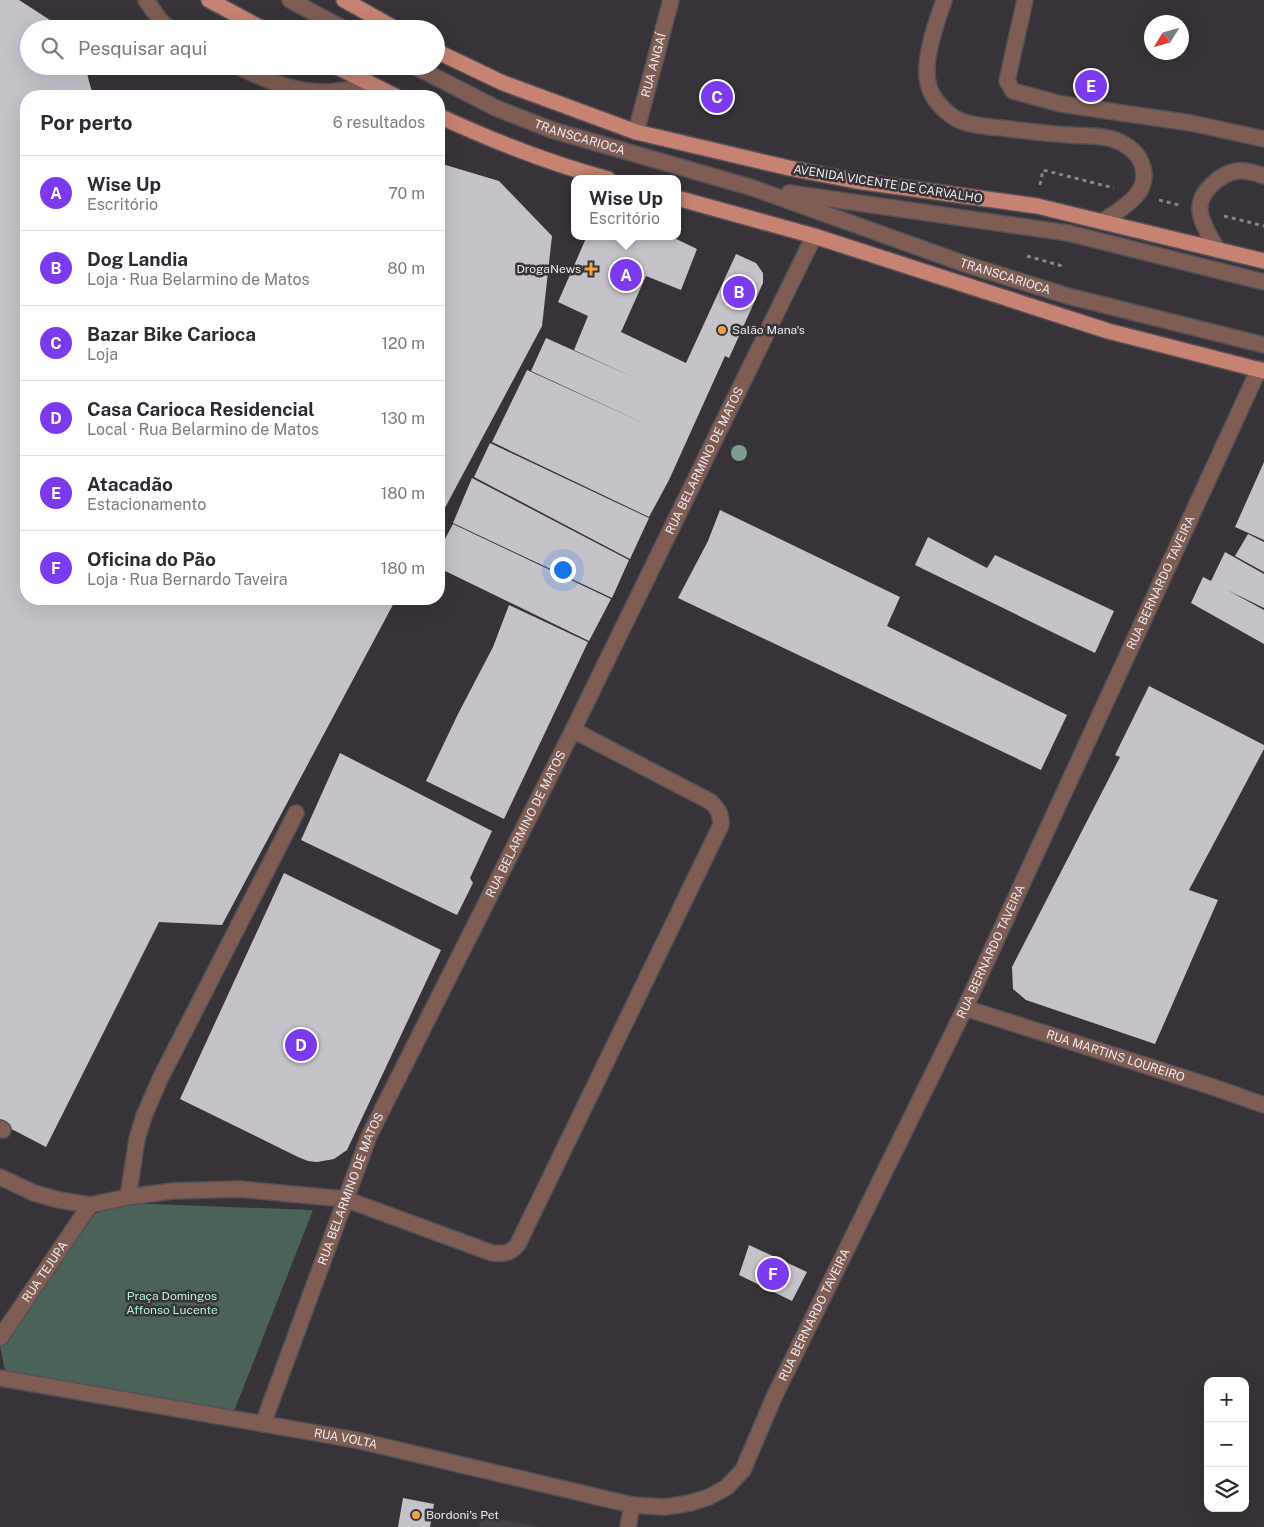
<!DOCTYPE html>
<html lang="pt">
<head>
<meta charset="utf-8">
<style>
	:root { --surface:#fff; --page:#f2f2f3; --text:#2b2b33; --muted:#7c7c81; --line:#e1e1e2; --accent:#7c3aed }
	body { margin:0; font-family:"Public Sans",sans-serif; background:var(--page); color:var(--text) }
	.controls { position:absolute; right:15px; bottom:15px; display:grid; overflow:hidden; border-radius:10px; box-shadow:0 5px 20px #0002 }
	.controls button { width:45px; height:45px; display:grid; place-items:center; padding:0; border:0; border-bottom:1px solid var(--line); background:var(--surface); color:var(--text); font:25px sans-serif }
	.compass { position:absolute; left:1144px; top:15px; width:45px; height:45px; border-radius:50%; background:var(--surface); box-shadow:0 5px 20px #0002; rotate:233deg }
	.you { position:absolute; left:562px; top:569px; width:18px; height:18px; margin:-12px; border:4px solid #fff; border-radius:50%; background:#1a73e8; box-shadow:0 0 0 8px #1a73e833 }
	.badge { display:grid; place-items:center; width:32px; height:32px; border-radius:50%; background:var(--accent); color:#fff; font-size:16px; font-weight:700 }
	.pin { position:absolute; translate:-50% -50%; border:2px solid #fff; box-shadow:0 1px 5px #0006 }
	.popup { position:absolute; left:571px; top:175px; width:110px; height:65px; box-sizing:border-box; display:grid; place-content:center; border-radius:10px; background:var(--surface); filter:drop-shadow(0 1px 4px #0005); font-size:16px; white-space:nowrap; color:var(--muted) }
	.popup b { font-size:19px; color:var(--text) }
	.popup::after { content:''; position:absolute; left:50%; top:100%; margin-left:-10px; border:10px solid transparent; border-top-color:var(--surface) }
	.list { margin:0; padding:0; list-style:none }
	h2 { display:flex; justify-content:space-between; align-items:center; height:65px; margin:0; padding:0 20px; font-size:21px }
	h2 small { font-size:16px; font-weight:400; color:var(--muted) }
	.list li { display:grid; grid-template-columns:32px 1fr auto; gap:15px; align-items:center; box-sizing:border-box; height:75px; padding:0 20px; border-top:1px solid var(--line) }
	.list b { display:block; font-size:19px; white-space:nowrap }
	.list p { margin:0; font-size:16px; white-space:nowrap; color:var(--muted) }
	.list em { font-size:16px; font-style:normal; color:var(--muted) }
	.icon { flex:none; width:28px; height:28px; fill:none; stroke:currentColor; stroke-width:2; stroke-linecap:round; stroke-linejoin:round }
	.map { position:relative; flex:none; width:1264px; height:1527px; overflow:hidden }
	.search { position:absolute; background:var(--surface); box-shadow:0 5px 20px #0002; left:20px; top:20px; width:425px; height:55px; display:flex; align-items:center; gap:12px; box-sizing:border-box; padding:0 18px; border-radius:28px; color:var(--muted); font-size:19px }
	.panel { position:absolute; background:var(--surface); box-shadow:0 5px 20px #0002; left:20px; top:90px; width:425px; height:515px; border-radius:20px }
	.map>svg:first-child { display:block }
	.built { fill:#463e47 }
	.green { fill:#4a6257 }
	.building { fill:#c6c2ca }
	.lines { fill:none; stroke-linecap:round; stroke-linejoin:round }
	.lane-casing { stroke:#555056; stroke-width:18 }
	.street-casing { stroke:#555056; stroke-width:18 }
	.primary-casing { stroke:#555056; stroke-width:18 }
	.path { stroke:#878388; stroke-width:3; stroke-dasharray:4 4; stroke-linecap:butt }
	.lane { stroke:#7f5d55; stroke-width:15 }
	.street { stroke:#7f5d55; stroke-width:15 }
	.primary { stroke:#c68272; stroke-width:15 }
	.tree { fill:#7c9d8f }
	.poi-dot { fill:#f3a442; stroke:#383339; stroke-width:2 }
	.labels { text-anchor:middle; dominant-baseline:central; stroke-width:5; stroke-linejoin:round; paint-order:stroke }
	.street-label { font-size:12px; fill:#edeaed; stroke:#383339 }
	.poi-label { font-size:12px; fill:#edeaed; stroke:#383339; text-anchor:start }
	.park-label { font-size:12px; fill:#b4f3d6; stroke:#383339 }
</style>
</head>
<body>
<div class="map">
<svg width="1264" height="1527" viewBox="0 0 1264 1527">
	<rect width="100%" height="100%" fill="#383339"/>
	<path class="built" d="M481,1515L540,1527H479Z"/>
	<path class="green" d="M122,1203L313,1210L233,1414L5,1371L0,1346L95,1214Z"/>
	<path class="building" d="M0,0H19L64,29H29V66H85L93,96H26V599H396L222,925L159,922L46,1147L0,1123Z
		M439,163L499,181L552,236L542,326L439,519Z
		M587,236H670L697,249L681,290L646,276L621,332L686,363L736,254L756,263L763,273V283L729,358L725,356L669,480L650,471L669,480L649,517L492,442L527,370L648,425L531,371L546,338L637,379L574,350L588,316L558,302Z
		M490,443L649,518L630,559L474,477Z
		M1264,462V540L1235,527Z
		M472,478L629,560L612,598L453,523Z
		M720,510L900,597L887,626L1067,715L1041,770L678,598L708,541Z
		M453,524L611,599L589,641L439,568V550Z
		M1248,534L1264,542V572L1235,556Z
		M928,537L987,568L995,555L1114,611L1095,653L915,565Z
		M1225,552L1264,574V608L1227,590L1264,610V644L1191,603L1203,577L1211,581Z
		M509,605L588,642L504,819L426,781L458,714L493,647Z
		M1149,686L1264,745V749L1189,890L1218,900L1155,1044L1026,1000L1013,989L1012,967L1120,757L1115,755Z
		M340,753L492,831L470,878L473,883L457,915L301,840Z
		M284,873L441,950L347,1150L334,1159L317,1162L308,1161L298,1157L180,1099Z
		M749,1245L807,1272L792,1301L739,1275Z
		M403,1498L434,1504L430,1527H398Z"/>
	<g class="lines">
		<defs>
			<g id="lane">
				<path d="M146,0L160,20L170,29"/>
				<path d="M290,0L344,29"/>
				<path d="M944,0C936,25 919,67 931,92C936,103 950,117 961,121C974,126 989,127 1002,128C1025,131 1048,134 1071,135C1084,136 1099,135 1112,139C1123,142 1137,151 1141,162C1154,192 1123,207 1102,222"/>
				<path d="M1025,0L1007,81L1013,91L1061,104L1191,123L1264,139"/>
				<path d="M237,66C265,80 293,92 325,92C340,92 356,87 371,85"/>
				<path id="s1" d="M414,66L496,108L552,130L753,188L965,264L1068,296L1264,345"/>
				<path d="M789,193L1068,233L1264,282"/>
				<path d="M1217,250C1211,237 1201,224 1200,210C1198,193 1221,173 1237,171C1247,170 1255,173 1264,176"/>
				<path d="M0,1128L3,1130"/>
				<path d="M128,1197L137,1139L144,1116L160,1079L296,813"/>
			</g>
			<g id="street">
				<path id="s2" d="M636,132L671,0"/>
				<path id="s3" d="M965,1008L1213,1087L1264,1105"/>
				<path d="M0,1177L34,1193L59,1200L90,1205L128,1197L172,1191L239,1189L345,1199L492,1253C504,1254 510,1254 518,1244L721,825C721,814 718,809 711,802L573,730"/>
				<path id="s4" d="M0,1338L90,1205"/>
				<path id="s5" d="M0,1378L356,1440L632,1505L665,1507L690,1503L709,1497L727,1487L743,1470L775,1395L965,1008L1259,369"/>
				<path id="s6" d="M263,1424L369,1136L573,730L814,236"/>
				<path d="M628,1527L632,1505"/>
			</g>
			<path id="primary" d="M209,0L263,29
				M344,0L396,29
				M436,51L503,83L636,132L789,168L856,181L1037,206L1264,261
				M335,66L395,96
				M439,116C493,141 549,163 608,179
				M677,198L814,236L1108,331L1264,371"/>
		</defs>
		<use href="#lane" class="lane-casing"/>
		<use href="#street" class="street-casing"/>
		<use href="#primary" class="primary-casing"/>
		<path class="path" d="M1040,185L1043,170L1114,188
			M1159,200L1179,205
			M1224,216L1264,226
			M1027,256L1062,266"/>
		<use href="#lane" class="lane"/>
		<use href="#street" class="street"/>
		<use href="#primary" class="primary"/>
	</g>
	<circle class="tree" cx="739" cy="453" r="8"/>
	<g class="poi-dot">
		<path d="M588.5 261.5h5v5h5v5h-5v5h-5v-5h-5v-5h5z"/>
		<circle cx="722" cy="330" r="5"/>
		<circle cx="416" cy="1515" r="5"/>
	</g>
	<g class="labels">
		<g class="street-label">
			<text stroke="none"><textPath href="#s2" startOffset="69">RUA ANGAÍ</textPath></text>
			<text stroke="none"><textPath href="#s1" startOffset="181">TRANSCARIOCA</textPath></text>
			<text transform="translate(888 184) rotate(9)">AVENIDA VICENTE DE CARVALHO</text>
			<text stroke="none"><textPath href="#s1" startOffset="629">TRANSCARIOCA</textPath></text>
			<text stroke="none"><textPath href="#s6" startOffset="1061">RUA BELARMINO DE MATOS</textPath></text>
			<text stroke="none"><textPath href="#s5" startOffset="1748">RUA BERNARDO TAVEIRA</textPath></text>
			<text stroke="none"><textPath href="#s6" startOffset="656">RUA BELARMINO DE MATOS</textPath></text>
			<text stroke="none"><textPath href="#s5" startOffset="1342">RUA BERNARDO TAVEIRA</textPath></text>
			<text stroke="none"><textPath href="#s3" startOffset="158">RUA MARTINS LOUREIRO</textPath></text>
			<text stroke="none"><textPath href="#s6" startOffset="251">RUA BELARMINO DE MATOS</textPath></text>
			<text stroke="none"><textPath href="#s4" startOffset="80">RUA TEJUPA</textPath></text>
			<text stroke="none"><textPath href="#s5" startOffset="938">RUA BERNARDO TAVEIRA</textPath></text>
			<text stroke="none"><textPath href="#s5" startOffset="351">RUA VOLTA</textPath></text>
		</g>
		<g class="poi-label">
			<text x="581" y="269" text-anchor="end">DrogaNews</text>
			<text x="732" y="330">Salão Mana's</text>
			<text x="426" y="1515">Bordoni's Pet</text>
		</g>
		<g class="park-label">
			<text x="172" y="1296">Praça Domingos<tspan x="172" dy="14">Affonso Lucente</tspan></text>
		</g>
	</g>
</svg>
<div class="controls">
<button>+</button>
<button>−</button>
<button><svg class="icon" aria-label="layers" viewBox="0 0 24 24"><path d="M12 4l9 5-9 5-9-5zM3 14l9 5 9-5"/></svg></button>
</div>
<svg class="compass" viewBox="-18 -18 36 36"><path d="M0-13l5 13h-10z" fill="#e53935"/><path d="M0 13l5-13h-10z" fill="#7c7c81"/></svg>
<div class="you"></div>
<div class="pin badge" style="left:626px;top:275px">A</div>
<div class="popup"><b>Wise Up</b>Escritório</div>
<div class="pin badge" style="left:739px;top:292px">B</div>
<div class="pin badge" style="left:717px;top:97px">C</div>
<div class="pin badge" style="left:301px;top:1045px">D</div>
<div class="pin badge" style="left:1091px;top:86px">E</div>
<div class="pin badge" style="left:773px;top:1274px">F</div>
<div class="search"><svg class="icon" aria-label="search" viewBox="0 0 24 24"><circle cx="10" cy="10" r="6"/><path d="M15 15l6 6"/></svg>Pesquisar aqui</div>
<section class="panel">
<h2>Por perto<small>6 resultados</small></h2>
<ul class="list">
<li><span class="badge">A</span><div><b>Wise Up</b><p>Escritório</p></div><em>70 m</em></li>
<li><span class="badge">B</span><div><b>Dog Landia</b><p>Loja · Rua Belarmino de Matos</p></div><em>80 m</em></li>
<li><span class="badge">C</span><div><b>Bazar Bike Carioca</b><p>Loja</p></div><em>120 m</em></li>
<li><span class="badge">D</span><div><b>Casa Carioca Residencial</b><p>Local · Rua Belarmino de Matos</p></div><em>130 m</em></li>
<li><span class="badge">E</span><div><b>Atacadão</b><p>Estacionamento</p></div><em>180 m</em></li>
<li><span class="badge">F</span><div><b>Oficina do Pão</b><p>Loja · Rua Bernardo Taveira</p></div><em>180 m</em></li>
</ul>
</section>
</div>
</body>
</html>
